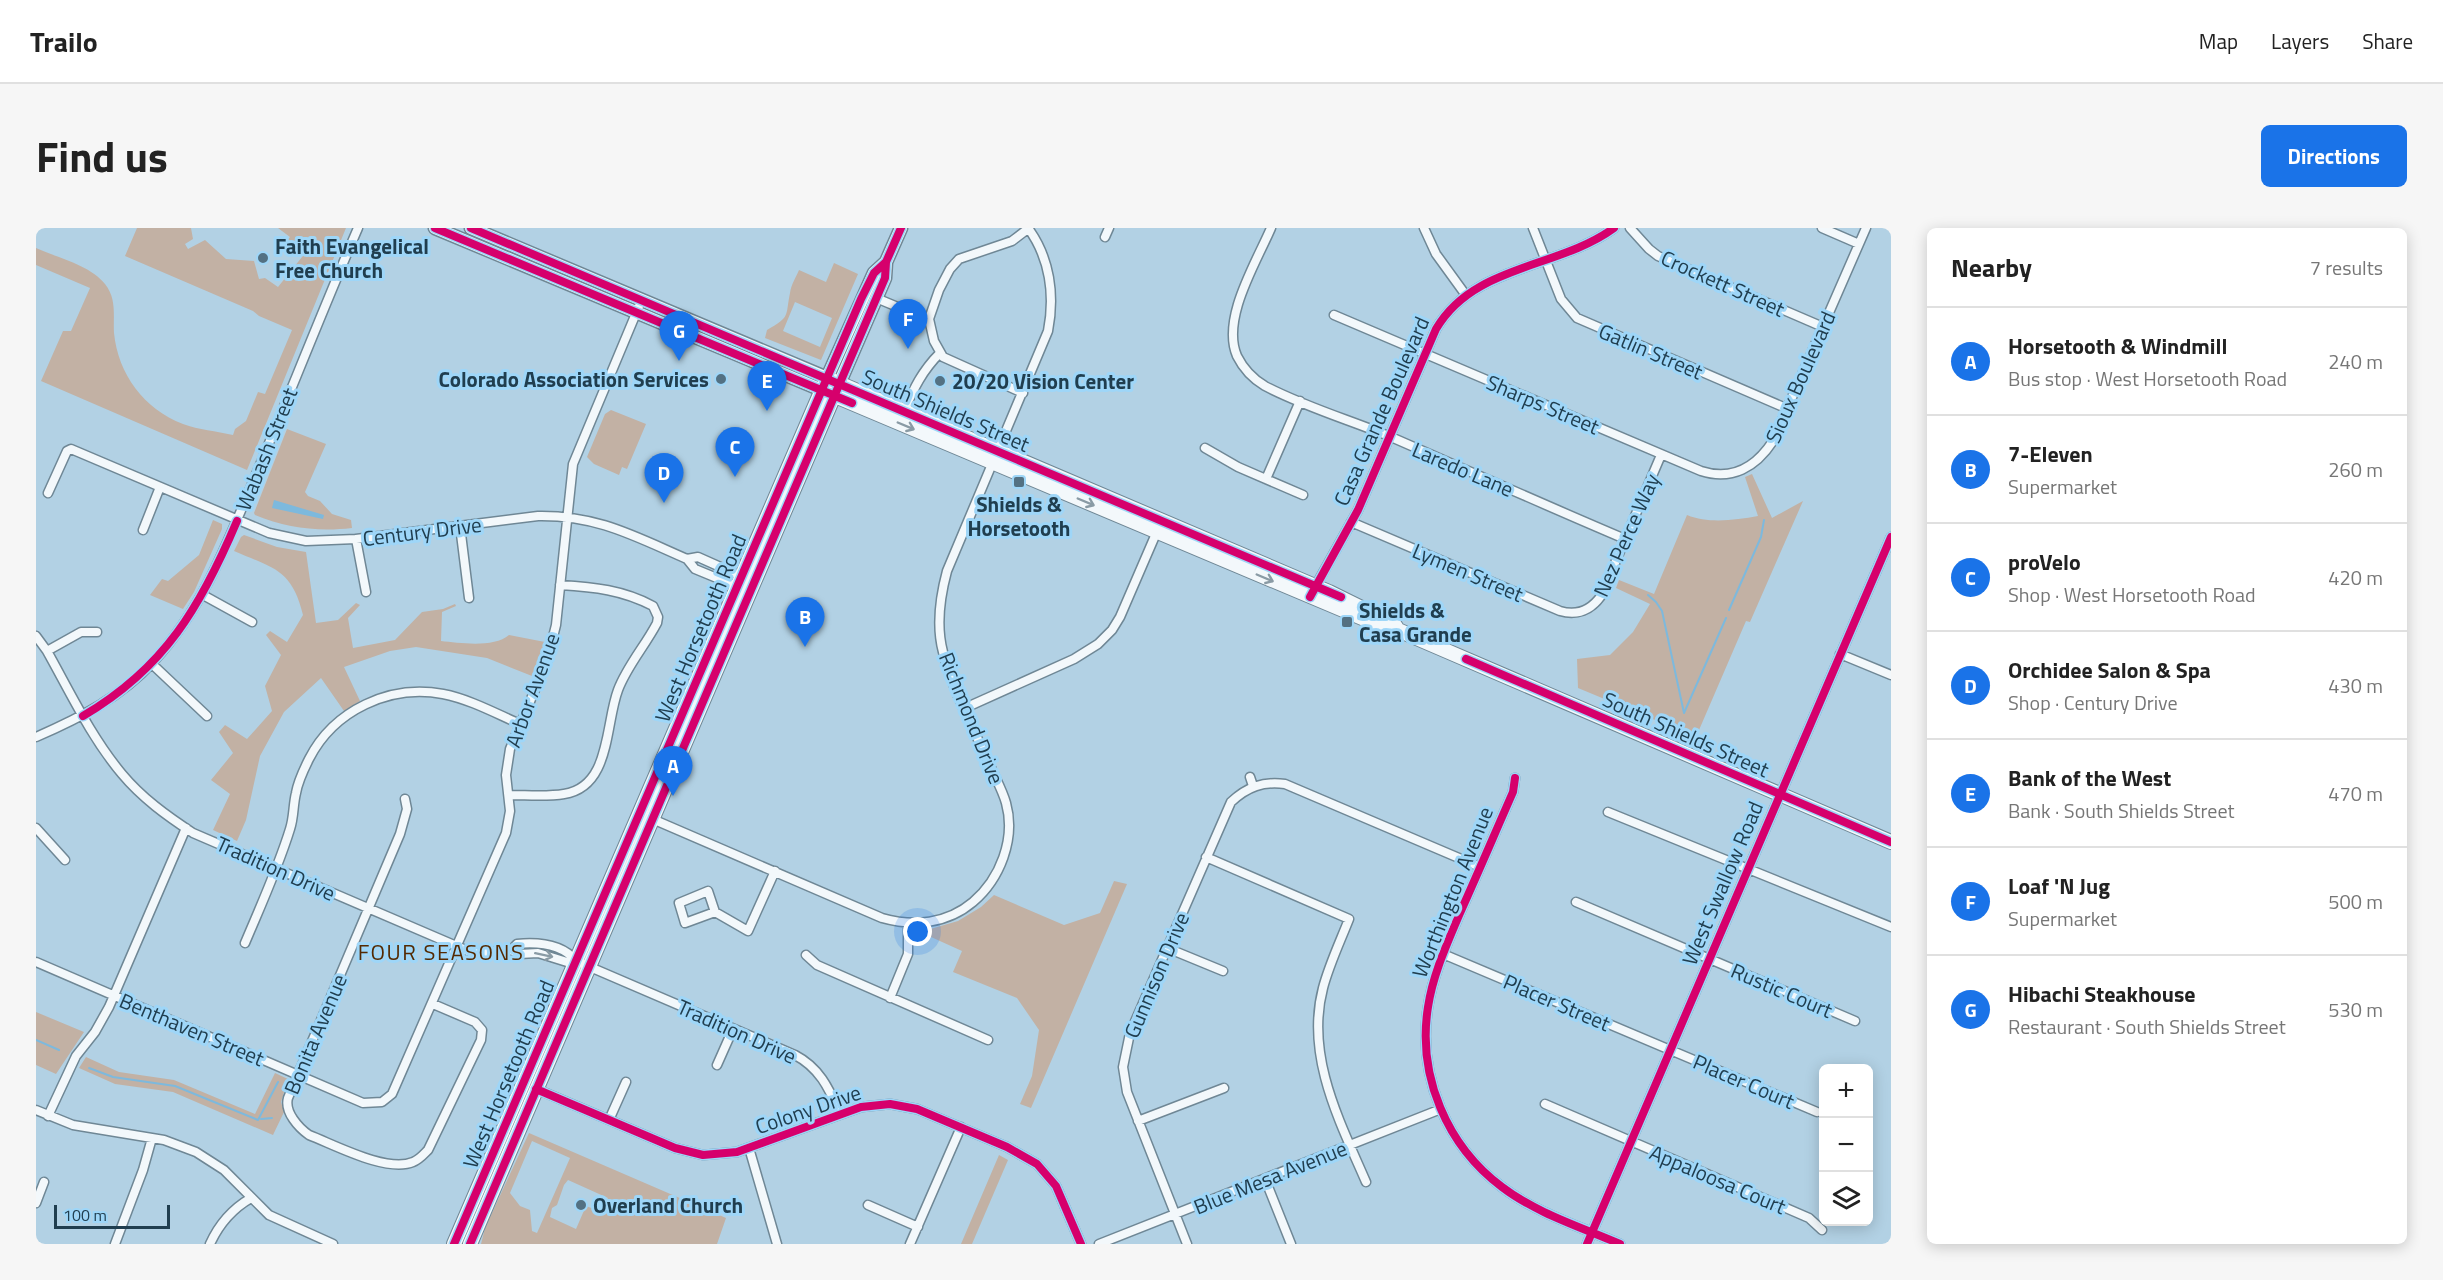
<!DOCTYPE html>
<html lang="en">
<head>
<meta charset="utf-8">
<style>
	:root { --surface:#fff; --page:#f6f6f6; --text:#222; --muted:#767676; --line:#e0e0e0; --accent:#1a73e8 }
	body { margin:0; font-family:"Titillium Web",sans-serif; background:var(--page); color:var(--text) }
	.controls { position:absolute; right:18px; bottom:18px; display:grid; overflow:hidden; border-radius:9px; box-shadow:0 3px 15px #0003 }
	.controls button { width:54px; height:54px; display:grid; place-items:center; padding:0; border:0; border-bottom:2px solid var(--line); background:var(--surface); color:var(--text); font:30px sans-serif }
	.scale { position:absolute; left:18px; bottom:15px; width:116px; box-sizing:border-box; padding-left:6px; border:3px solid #203e4f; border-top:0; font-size:16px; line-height:21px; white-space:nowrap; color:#203e4f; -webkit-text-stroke:4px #9ed6f8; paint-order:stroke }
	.you { position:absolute; left:882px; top:704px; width:21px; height:21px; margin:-15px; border:4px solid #fff; border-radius:50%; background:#1a73e8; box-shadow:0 0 0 9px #1a73e833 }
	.badge { display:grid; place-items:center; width:39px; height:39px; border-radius:50%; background:var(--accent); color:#fff; font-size:20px; font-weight:700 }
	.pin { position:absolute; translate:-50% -50px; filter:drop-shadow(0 2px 3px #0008) }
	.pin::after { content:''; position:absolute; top:32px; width:21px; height:18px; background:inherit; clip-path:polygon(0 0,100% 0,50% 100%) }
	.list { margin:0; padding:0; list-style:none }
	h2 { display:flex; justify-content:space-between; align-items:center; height:78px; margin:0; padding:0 24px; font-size:26px }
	h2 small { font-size:20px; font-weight:400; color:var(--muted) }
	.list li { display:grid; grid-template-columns:39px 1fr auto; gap:18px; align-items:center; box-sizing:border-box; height:108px; padding:0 24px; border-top:2px solid var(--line) }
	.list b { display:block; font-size:22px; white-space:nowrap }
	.list p { margin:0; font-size:20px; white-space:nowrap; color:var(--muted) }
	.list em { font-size:20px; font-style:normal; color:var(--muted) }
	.icon { flex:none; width:33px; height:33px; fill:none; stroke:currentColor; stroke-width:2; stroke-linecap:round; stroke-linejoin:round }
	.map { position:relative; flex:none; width:1855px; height:1016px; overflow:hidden; border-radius:9px }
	header { display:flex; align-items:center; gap:36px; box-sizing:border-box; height:84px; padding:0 30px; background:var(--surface); border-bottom:2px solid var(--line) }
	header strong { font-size:28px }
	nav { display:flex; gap:33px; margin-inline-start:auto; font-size:21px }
	.intro { display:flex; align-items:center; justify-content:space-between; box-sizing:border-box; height:144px; padding:0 36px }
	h1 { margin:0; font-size:42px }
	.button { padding:15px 27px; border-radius:9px; background:var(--accent); color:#fff; font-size:21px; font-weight:700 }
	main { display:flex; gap:36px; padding:0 36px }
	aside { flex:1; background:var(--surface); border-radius:9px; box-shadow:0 3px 15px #0003 }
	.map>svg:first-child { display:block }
	.green { fill:#c2b1a4; fill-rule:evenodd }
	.water { fill:#7db9dd }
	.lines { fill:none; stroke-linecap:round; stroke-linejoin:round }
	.stream { stroke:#7db9dd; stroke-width:2 }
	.minor-casing { stroke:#6f8795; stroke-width:11 }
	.secondary-casing { stroke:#6f8795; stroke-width:15 }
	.primary-casing { stroke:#6f8795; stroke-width:16 }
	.minor { stroke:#f3f8fb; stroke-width:8 }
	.secondary { stroke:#f3f8fb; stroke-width:12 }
	.primary { stroke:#f3f8fb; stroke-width:14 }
	.cycleway-casing { stroke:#9ed6f8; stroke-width:11 }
	.cycleway { stroke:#d6006c; stroke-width:8 }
	.oneway { stroke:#8a9ba5 }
	.poi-dot { fill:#537183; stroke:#9ed6f8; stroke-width:2 }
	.labels { text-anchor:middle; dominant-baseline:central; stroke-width:6; stroke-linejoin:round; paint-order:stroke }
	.poi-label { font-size:21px; font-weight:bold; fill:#203e4f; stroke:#9ed6f8; text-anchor:start }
	.street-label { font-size:21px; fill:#203e4f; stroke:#9ed6f8 }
	.neighbourhood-label { font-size:22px; letter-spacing:1.5px; fill:#542901; stroke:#9ed6f8 }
</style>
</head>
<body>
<header>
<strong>Trailo</strong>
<nav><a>Map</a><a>Layers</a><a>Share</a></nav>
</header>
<div class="intro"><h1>Find us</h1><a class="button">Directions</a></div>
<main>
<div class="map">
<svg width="1855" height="1016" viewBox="0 0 1855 1016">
	<rect width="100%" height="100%" fill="#b2d1e4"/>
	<path class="green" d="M101,0H155L157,11L149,16L152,21L169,12L190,31L218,33L223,51L229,50L242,59L266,29L249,15L254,9L242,0H310L211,242L5,153L27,103H35L54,60L0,37V20C22,30 54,37 69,56C81,71 77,88 78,105C82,146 108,181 147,196C163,202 180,203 197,207L199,201L210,193L222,164L229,166L256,102L223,88L217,83L89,28Z
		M798,35L822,46L785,132L729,110L731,102C755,88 749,89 754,65C755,57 760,49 763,42L790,54ZM759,74L796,90L784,119L747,103Z
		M575,182L610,196L591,241L586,239L583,247L558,236L551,229L569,186Z
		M251,201L290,216L269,264L272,268L284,273L296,286L315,292L316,300C282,304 251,300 219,287L218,285Z
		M1716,246L1736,290L1767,273L1714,394L1710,393L1660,509L1542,460L1541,431L1574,427L1597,404L1614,376L1580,360L1583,352L1618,366L1651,287C1673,296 1699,292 1722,288L1709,249Z
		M177,292L186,296V301L158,364L147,381L114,367L126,351L132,353L163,327Z
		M208,307L241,319L270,324L280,395L302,392L320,375L324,377L312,390L317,420L359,412L386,384L407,381L419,376L420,378L406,384L405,413C424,415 458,420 473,407L509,414L496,448L451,430L380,419L354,423L308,439L324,473L308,483L285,450L248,484L224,528L210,592L201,613L177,602L194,566L175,552L197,525L183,504L189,497L211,511L236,483L229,458L245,427L230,407L234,403L251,414L267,387C256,341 237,340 198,323L205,309Z
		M1078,653L1091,656L995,880L984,876L996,848L1003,802L981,770L917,744L926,723L884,704L922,693L945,679L958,667L1028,697L1064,685Z
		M0,784L48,804L20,846L0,837Z
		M50,829L83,844L138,852L219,886L239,845L252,851L245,874L248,884L237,907L137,864L79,856L43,840Z
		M493,905L690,990L681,1016H445L449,1000ZM496,913L534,930L501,1005L496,1003L494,982L484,978L474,965ZM532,952L572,970L566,984L550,978L540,1001L514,989L516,980L521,977L528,957Z
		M963,927L972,932L936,1016H925Z"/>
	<path class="water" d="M238,272L288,287L287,291L236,280Z"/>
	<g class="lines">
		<path class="stream" d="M1612,367L1620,374L1626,383L1648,485L1690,390
			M1693,382L1725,309L1728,292
			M0,812L23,822
			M53,840L77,849L139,858L222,892L242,854
			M225,891L236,890"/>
		<defs>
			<path id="minor" d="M1235,0C1220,35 1185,91 1201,128C1207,140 1217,151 1229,158C1269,179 1314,192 1355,209C1433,243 1511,278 1589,311
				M1388,0L1400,26L1429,66
				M1497,0L1525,71L1541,90L1752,181
				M1594,0L1613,21L1622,28L1787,99
				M1786,0L1823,16
				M1069,9L1073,0
				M840,70L893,92
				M1298,87L1665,243C1696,253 1720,239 1737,213L1830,0
				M987,165L907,129L898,113L893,91L903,62L914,41L923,31L976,13L993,0
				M868,183C878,160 886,143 904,125
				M1169,220L1202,239L1267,267
				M1230,251L1264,173
				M12,265L31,223L35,221L233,305L270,313L320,311L502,288C561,287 598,308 651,331L659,341L705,360
				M1315,294L1524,383C1541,388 1555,382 1565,368L1625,227
				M424,298L433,370
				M107,302L124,259
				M320,311L330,364
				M651,331L662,329L709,350
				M1278,361L1322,282L1400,101C1438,36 1522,41 1578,0
				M167,367L216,394
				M0,408L11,423C34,464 55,509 86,546C106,570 131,588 157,605L432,723L442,725L475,722L483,726L502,725L531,734L540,733
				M11,423L45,404H61
				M1804,426L1855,447
				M116,436L171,488
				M929,480L1038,431L1062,416L1076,402L1084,389L1122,301
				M0,509C44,490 85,469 117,434C168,379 193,311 221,244C255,163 287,81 322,0
				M1214,549L1217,558
				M1479,550L1477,564C1459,605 1442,645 1424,685C1411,716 1397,746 1392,779C1381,848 1411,918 1466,959C1500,985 1545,999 1584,1016
				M473,567C491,567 511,569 528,566C575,559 569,496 582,462C591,438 609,418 621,395L622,389L617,378C587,362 558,359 524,357
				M369,571L371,581L364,606L252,870C248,884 263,900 273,907C299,917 351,945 377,934C383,932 388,926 392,922L445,812L446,802L439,794L397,776
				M1572,584L1855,699
				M614,590L846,690C878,699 911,696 937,674C964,651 980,611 970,575C967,564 961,553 956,542C940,505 916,462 907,424C900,398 904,369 911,343L1012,103C1019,67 1014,30 992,0
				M0,600L29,632
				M1170,629L1313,691C1304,714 1293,737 1287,760C1269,828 1304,894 1330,954
				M1540,674L1819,793
				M679,684L649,695L643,675L672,663L679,684L712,703L739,643
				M209,715C225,677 242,640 254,601C258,589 257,577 260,565C262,553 268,541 273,531C298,482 354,456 407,466C433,471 459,485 484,496
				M1131,720L1187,743
				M475,722L481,716C502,714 526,716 540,733L759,827C784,840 793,861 804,885
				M1407,726L1781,884
				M770,727L781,737L952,812
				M0,734L327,875L346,874L356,866L470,605L474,583L470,547L474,521L511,433L520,397L537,236L606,71
				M854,770L872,726V695
				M681,837L697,801
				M498,860L639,920L667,927L701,924L825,879L854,876L881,881L971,919L1001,936L1020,958L1045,1016
				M1509,876L1773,990L1786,1002
				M0,882L37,897L128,912L160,924L188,942L233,987L297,1016
				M12,888L40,828L59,804L73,779L150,600
				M573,892L590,854
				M1102,893L1188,860
				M713,920L741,1016
				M1229,951L1255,1016
				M0,975L8,954
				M832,977L882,999
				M79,1016L107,942L116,910
				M174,1016C183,996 196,981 215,970
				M874,1016L925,899
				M1063,1016L1405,881
				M1151,1016L1091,864L1087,839L1094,805L1195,574C1211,559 1227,553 1249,556L1444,639
				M1551,1016L1855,309"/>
			<path id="secondary" d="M399,0L786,162
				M435,0L791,150L838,45L850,34
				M803,156L849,50L850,34L865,0"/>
			<path id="primary" d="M792,165L1357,403
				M418,1016L791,150L1293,364L1358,396L1362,402L1855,614
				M434,1016L803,156"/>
		</defs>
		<use href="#minor" class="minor-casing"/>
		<use href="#secondary" class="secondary-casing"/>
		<use href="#primary" class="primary-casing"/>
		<use href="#minor" class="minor"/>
		<use href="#secondary" class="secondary"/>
		<use href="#primary" class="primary"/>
		<defs>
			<path id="cycleway" d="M399,0L816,175
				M435,0L1305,369
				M1274,369L1322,282L1400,101C1438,36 1522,41 1578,0
				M1430,431L1855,614
				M47,488C129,440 165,378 201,293
				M1479,550L1477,564C1459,605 1442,645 1424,685C1411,716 1397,746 1392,779C1381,848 1411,918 1466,959C1500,985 1545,999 1584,1016
				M500,861L639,920L667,927L701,924L825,879L854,876L881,881L971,919L1001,936L1020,958L1045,1016
				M418,1016L825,71L838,45L850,34
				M434,1016L849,50L850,34L865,0
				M1551,1016L1855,309"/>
		</defs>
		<use href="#cycleway" class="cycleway-casing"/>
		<use href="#cycleway" class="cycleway"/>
	</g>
	<defs><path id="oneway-shaft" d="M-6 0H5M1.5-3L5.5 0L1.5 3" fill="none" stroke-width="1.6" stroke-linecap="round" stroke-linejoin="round" transform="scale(1.5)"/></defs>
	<g class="oneway">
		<use href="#oneway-shaft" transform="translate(870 198) rotate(23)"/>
		<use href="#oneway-shaft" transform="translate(1050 274) rotate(23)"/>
		<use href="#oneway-shaft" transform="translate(1229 350) rotate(23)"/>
		<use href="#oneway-shaft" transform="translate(508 727) rotate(12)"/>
	</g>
	<g class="poi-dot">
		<circle cx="227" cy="30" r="6"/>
		<circle cx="685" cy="151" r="6"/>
		<circle cx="904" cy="153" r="6"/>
		<rect x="977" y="248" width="12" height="12" rx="3"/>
		<rect x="1305" y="388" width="12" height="12" rx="3"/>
		<circle cx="545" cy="977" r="6"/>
	</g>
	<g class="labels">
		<g class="poi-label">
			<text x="239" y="18">Faith Evangelical<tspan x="239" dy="24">Free Church</tspan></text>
			<text x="673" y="151" text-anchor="end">Colorado Association Services</text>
			<text x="916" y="153">20/20 Vision Center</text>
			<text x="983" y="276" text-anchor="middle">Shields &amp;<tspan x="983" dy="24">Horsetooth</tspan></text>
			<text x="1323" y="382">Shields &amp;<tspan x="1323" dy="24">Casa Grande</tspan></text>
			<text x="557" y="977">Overland Church</text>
		</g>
		<g class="street-label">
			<text transform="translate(1687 55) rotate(24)">Crockett Street</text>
			<text transform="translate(1615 123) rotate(23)">Gatlin Street</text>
			<text transform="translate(1764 149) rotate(-66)">Sioux Boulevard</text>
			<text transform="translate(1507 176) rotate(23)">Sharps Street</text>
			<text transform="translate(910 182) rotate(23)">South Shields Street</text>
			<text transform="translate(1345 183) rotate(-66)">Casa Grande Boulevard</text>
			<text transform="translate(230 221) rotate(-68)">Wabash Street</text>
			<text transform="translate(1427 241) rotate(23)">Laredo Lane</text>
			<text transform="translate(386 303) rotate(-7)">Century Drive</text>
			<text transform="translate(1590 307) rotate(-66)">Nez Perce Way</text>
			<text transform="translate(1432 344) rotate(23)">Lymen Street</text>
			<text transform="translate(664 400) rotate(-67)">West Horsetooth Road</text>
			<text transform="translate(496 462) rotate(-70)">Arbor Avenue</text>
			<text transform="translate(936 490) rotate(68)">Richmond Drive</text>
			<text transform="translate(1650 506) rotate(24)">South Shields Street</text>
			<text transform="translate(240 640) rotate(24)">Tradition Drive</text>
			<text transform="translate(1686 655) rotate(-67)">West Swallow Road</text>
			<text transform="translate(1416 664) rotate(-68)">Worthington Avenue</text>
			<text transform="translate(1120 747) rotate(-67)">Gunnison Drive</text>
			<text transform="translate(1746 762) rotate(23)">Rustic Court</text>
			<text transform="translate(1521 774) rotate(23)">Placer Street</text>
			<text transform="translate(156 801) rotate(23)">Benthaven Street</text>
			<text transform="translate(701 803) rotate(24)">Tradition Drive</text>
			<text transform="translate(279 806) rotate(-67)">Bonita Avenue</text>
			<text transform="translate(472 846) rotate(-67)">West Horsetooth Road</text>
			<text transform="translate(1708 853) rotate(23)">Placer Court</text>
			<text transform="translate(772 881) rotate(-19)">Colony Drive</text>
			<text transform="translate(1234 949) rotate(-22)">Blue Mesa Avenue</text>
			<text transform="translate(1682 951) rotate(23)">Appaloosa Court</text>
		</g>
		<g class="neighbourhood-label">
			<text x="405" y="724">FOUR SEASONS</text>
		</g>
	</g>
</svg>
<div class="controls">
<button>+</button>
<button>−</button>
<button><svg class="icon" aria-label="layers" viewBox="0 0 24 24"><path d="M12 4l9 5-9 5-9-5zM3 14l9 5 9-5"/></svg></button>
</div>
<div class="scale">100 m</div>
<div class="you"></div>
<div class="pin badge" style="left:637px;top:568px">A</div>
<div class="pin badge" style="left:769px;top:419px">B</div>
<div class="pin badge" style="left:699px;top:249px">C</div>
<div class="pin badge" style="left:628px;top:275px">D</div>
<div class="pin badge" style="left:731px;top:183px">E</div>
<div class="pin badge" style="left:872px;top:121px">F</div>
<div class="pin badge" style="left:643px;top:133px">G</div>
</div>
<aside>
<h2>Nearby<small>7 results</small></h2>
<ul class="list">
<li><span class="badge">A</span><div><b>Horsetooth &amp; Windmill</b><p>Bus stop · West Horsetooth Road</p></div><em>240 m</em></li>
<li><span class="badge">B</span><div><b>7-Eleven</b><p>Supermarket</p></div><em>260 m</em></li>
<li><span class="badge">C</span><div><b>proVelo</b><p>Shop · West Horsetooth Road</p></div><em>420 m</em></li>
<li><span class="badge">D</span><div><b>Orchidee Salon &amp; Spa</b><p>Shop · Century Drive</p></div><em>430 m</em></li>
<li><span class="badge">E</span><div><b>Bank of the West</b><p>Bank · South Shields Street</p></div><em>470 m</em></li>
<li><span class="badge">F</span><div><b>Loaf 'N Jug</b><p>Supermarket</p></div><em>500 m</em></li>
<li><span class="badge">G</span><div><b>Hibachi Steakhouse</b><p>Restaurant · South Shields Street</p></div><em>530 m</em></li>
</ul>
</aside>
</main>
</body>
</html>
